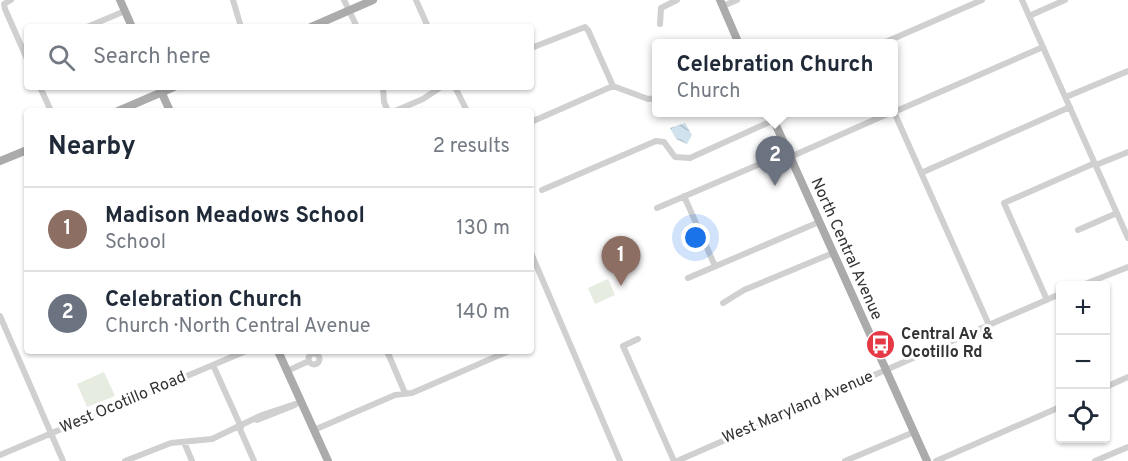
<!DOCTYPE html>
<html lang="en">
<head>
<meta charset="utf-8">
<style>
	:root { --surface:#fff; --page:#f6f6f7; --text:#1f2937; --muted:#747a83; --line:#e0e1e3; --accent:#111827 }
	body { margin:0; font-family:Overpass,sans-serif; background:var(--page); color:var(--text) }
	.controls { position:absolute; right:18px; bottom:18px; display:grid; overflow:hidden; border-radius:6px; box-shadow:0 2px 4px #0004 }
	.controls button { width:54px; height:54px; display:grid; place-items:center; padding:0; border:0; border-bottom:2px solid var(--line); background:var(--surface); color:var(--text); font:30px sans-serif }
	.you { position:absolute; left:696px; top:238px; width:21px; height:21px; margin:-15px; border:4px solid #fff; border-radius:50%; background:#1a73e8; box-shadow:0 0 0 9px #1a73e833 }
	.badge { display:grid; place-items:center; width:39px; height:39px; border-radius:50%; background:var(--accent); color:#fff; font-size:20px; font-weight:700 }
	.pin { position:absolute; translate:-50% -50px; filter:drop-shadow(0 2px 3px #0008) }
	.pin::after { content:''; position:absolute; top:32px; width:21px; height:18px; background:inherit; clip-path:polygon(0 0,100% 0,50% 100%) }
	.popup { position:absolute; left:652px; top:39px; width:246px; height:78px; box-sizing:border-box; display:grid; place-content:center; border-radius:6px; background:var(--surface); filter:drop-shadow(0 2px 4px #0005); font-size:20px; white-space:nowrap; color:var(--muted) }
	.popup b { font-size:22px; color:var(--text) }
	.popup::after { content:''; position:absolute; left:50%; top:100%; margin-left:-12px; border:12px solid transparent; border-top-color:var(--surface) }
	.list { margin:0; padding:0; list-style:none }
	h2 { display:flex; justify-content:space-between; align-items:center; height:78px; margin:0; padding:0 24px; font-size:26px }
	h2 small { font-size:20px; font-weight:400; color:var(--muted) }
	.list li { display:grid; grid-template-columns:39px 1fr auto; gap:18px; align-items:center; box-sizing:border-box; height:84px; padding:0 24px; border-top:2px solid var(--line) }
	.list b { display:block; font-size:22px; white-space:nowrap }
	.list p { margin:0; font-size:20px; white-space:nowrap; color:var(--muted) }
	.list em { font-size:20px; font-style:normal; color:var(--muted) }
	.icon { flex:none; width:33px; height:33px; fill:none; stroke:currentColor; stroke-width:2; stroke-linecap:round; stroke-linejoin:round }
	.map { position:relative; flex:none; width:1128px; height:461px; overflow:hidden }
	.search { position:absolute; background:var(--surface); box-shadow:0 2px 4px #0004; left:24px; top:24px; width:510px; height:66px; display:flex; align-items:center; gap:15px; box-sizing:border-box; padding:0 21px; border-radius:6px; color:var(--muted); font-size:22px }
	.panel { position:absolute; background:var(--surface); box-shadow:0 2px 4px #0004; left:24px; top:108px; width:510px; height:246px; border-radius:6px }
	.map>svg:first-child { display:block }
	.garden { fill:#e6ecdf }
	.water { fill:url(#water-waves) }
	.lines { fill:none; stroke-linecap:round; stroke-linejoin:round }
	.minor { stroke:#d0d0d0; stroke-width:6 }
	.major { stroke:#ababab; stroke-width:8 }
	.labels { text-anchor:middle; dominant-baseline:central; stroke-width:6; stroke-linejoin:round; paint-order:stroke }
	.street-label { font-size:16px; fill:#333; stroke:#fff }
	.poi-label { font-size:16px; font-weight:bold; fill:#333; stroke:#fff; text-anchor:start }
</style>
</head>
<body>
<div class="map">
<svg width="1128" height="461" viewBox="0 0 1128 461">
	<defs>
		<pattern id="water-waves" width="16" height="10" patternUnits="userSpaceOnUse" patternTransform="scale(1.5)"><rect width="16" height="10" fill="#cfe2ee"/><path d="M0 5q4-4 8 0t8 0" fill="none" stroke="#b2c2cd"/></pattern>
	</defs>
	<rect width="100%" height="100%" fill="#fff"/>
	<path class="garden" d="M608,279L615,295L595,304L588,288Z
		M104,372L115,396L87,407L77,384Z"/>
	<path class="water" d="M685,123L692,135L687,144L676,139L670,128Z"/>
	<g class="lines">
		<path class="minor" d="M11,0L4,4L5,9L27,59
			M233,0L241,27
			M344,0L357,27
			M416,0L428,27
			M1022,0L1128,238
			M723,6L737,0
			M1029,16L1065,0
			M660,24L661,8L677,0
			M87,27L125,11
			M881,44L982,0
			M531,48L585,27L588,30L613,86
			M40,87L51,111
			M383,87L384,102L388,111
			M455,87L467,111
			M1066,97L1128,71
			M395,111L423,99L441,87
			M894,112L989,325
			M894,112L1043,47
			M531,122L613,86L648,99L656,98
			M790,157L892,112
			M1096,165L1128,152
			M921,173L1070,107
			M542,190L656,141L664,142L675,157L690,158L774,120
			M684,196L715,266
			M657,208L788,152
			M1078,230L1117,213
			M531,253L620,461
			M688,278L819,222
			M1080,286L1128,267
			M1047,300L1004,203L1095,163
			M723,303L744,290L833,253
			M0,316L63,461
			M638,339L623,346L674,461
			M387,351L405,393
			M308.5 359a5.5 5.5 0 1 1 11 0a5.5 5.5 0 1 1-11 0Z
			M213,365L241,427
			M287,371L309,361
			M1106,387L1128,377
			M257,420L295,405
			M239,427L254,461
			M314,430L395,395L412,393L509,351
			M184,442L192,461
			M0,455L246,351
			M125,461L171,443L212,439L262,415L301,402
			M677,461L1060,294
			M845,461L914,432
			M936,461L1060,407
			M1095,461L1128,447"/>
		<path class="major" d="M120,0L132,27
			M720,0L739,44
			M311,27L373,0
			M159,87L170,111
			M118,111L174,87
			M770,112L927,461
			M0,161L27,150
			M278,351L328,461"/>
	</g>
	<defs>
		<symbol id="bus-disc" viewBox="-11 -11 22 22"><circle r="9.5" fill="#e63946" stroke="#fff"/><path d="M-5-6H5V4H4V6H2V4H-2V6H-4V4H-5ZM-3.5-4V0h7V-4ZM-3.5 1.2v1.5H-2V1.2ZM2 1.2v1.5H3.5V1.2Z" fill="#fff"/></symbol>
	</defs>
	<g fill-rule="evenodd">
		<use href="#bus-disc" x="864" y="328" width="33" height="33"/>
	</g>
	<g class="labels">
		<g class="street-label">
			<text transform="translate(846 249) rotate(66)">North Central Avenue</text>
			<text transform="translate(123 403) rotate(-23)">West Ocotillo Road</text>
			<text transform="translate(798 408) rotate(-23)">West Maryland Avenue</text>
		</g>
		<g class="poi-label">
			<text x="901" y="335">Central Av &amp;<tspan x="901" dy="18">Ocotillo Rd</tspan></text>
		</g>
	</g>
</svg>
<div class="controls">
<button>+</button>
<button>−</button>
<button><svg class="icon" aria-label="locate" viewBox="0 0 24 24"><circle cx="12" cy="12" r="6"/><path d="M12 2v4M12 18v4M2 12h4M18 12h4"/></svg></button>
</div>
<div class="you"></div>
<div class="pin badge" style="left:621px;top:286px;background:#8d6e63">1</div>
<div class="pin badge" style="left:775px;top:186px;background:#6b7280">2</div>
<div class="popup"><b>Celebration Church</b>Church</div>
<div class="search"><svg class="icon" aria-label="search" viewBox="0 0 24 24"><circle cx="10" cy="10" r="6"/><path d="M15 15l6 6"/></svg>Search here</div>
<section class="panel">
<h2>Nearby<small>2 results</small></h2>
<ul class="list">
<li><span class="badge" style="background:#8d6e63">1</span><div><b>Madison Meadows School</b><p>School</p></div><em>130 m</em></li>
<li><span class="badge" style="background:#6b7280">2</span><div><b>Celebration Church</b><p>Church · North Central Avenue</p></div><em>140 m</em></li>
</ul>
</section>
</div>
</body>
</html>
